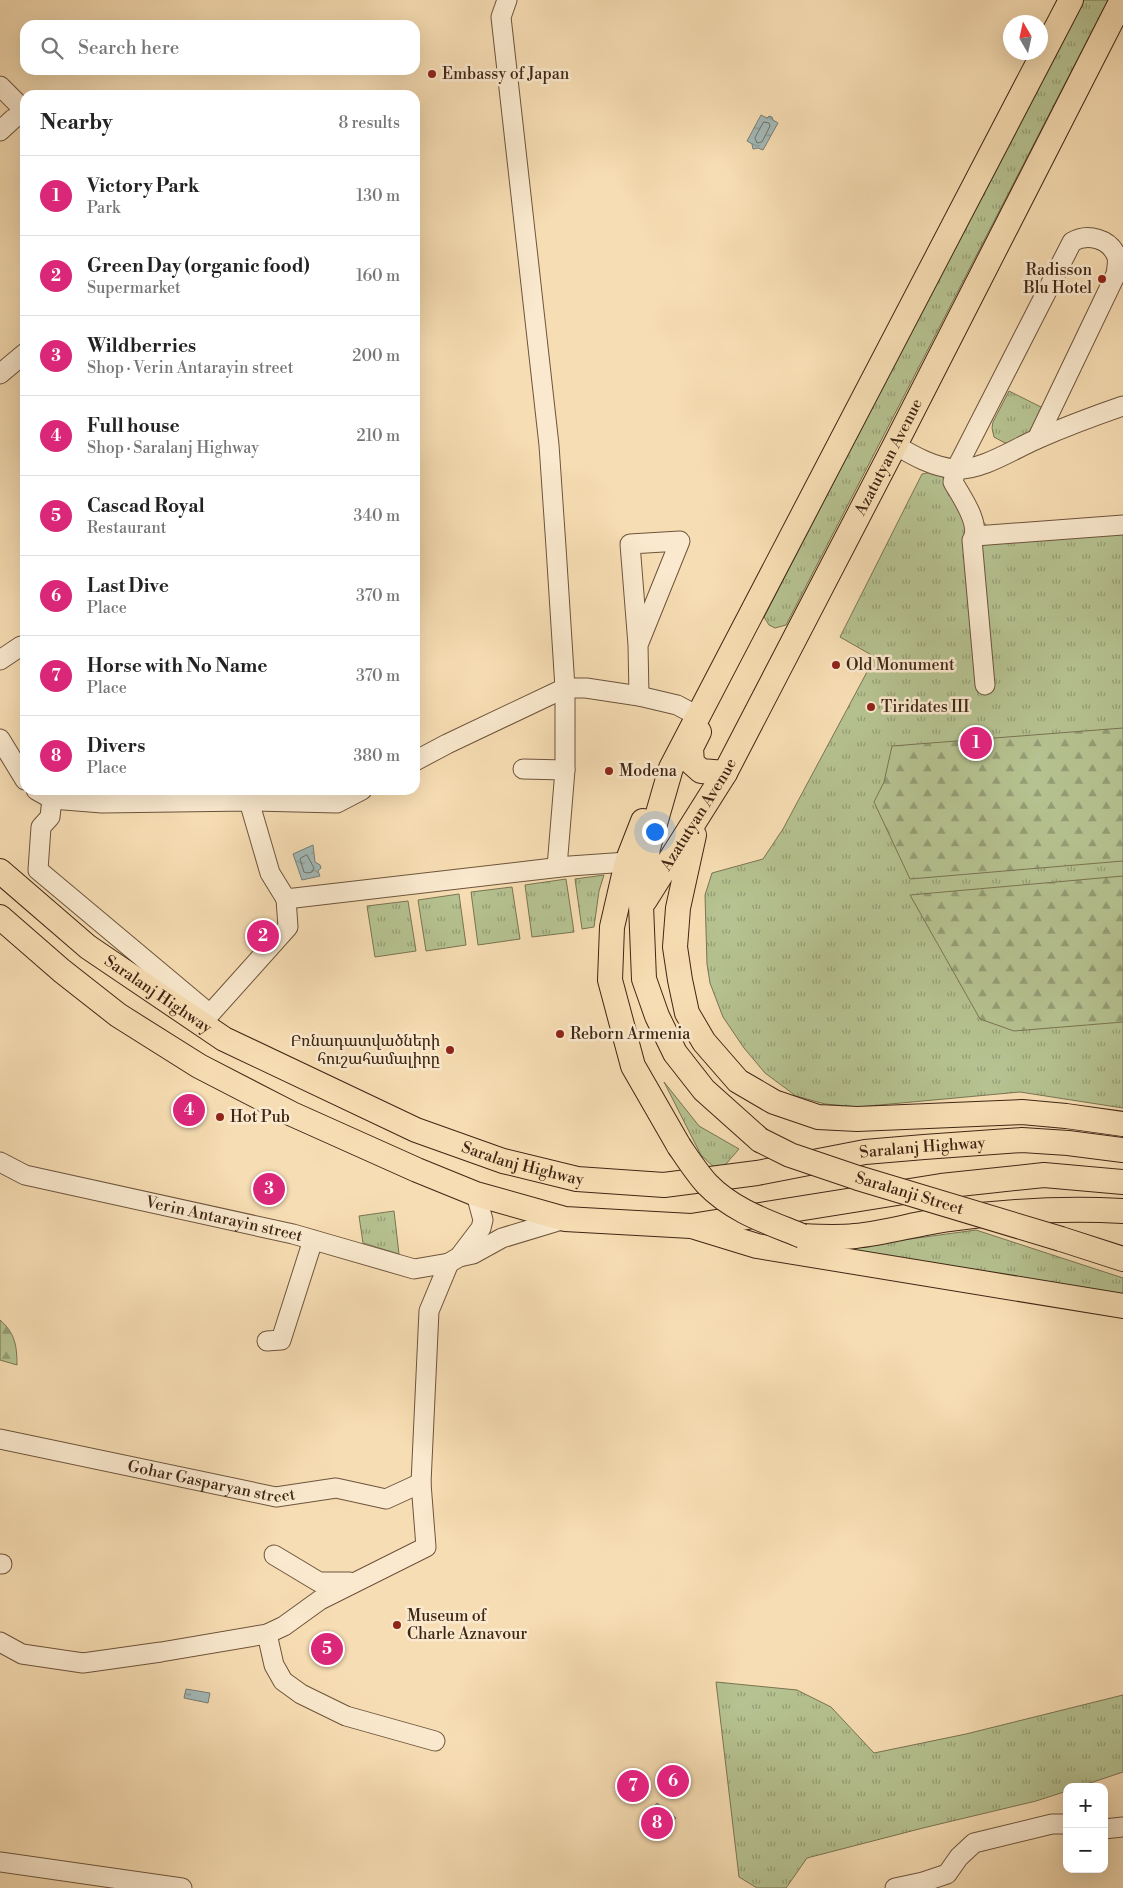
<!DOCTYPE html>
<html lang="en">
<head>
<meta charset="utf-8">
<style>
	:root { --surface:#fff; --page:#f6f6f6; --text:#222; --muted:#767676; --line:#e0e0e0; --accent:#db2777 }
	body { margin:0; font-family:"Libre Bodoni","Noto Serif Armenian",serif; background:var(--page); color:var(--text) }
	.controls { position:absolute; right:15px; bottom:15px; display:grid; overflow:hidden; border-radius:10px; box-shadow:0 5px 20px #0002 }
	.controls button { width:45px; height:45px; display:grid; place-items:center; padding:0; border:0; border-bottom:1px solid var(--line); background:var(--surface); color:var(--text); font:25px sans-serif }
	.compass { position:absolute; left:1003px; top:15px; width:45px; height:45px; border-radius:50%; background:var(--surface); box-shadow:0 5px 20px #0002; rotate:351deg }
	.you { position:absolute; left:654px; top:831px; width:18px; height:18px; margin:-12px; border:4px solid #fff; border-radius:50%; background:#1a73e8; box-shadow:0 0 0 8px #1a73e833 }
	.badge { display:grid; place-items:center; width:32px; height:32px; border-radius:50%; background:var(--accent); color:#fff; font-size:16px; font-weight:700 }
	.pin { position:absolute; translate:-50% -50%; border:2px solid #fff; box-shadow:0 1px 5px #0006 }
	.list { margin:0; padding:0; list-style:none }
	h2 { display:flex; justify-content:space-between; align-items:center; height:65px; margin:0; padding:0 20px; font-size:21px }
	h2 small { font-size:16px; font-weight:400; color:var(--muted) }
	.list li { display:grid; grid-template-columns:32px 1fr auto; gap:15px; align-items:center; box-sizing:border-box; height:80px; padding:0 20px; border-top:1px solid var(--line) }
	.list b { display:block; font-size:19px; white-space:nowrap }
	.list p { margin:0; font-size:16px; white-space:nowrap; color:var(--muted) }
	.list em { font-size:16px; font-style:normal; color:var(--muted) }
	.icon { flex:none; width:28px; height:28px; fill:none; stroke:currentColor; stroke-width:2; stroke-linecap:round; stroke-linejoin:round }
	.map { position:relative; flex:none; width:1123px; height:1888px; overflow:hidden }
	.search { position:absolute; background:var(--surface); box-shadow:0 5px 20px #0002; left:20px; top:20px; width:400px; height:55px; display:flex; align-items:center; gap:12px; box-sizing:border-box; padding:0 18px; border-radius:15px; color:var(--muted); font-size:19px }
	.panel { position:absolute; background:var(--surface); box-shadow:0 5px 20px #0002; left:20px; top:90px; width:400px; height:705px; border-radius:15px }
	.map>svg:first-child { display:block }
	.grass { fill:url(#grass-tufts); stroke:#7a7452 }
	.forest { fill:url(#forest-firs); stroke:#7a7452 }
	.water { fill:url(#water-ripples); stroke:#7a7e76 }
	.lines { fill:none; stroke-linecap:round; stroke-linejoin:round }
	.shore { stroke:#707066; stroke-width:1 }
	.minor-casing { stroke:#6d543c; stroke-width:21 }
	.major-casing { stroke:#3f2614; stroke-width:26 }
	.minor { stroke:#fae9ce; stroke-width:19 }
	.major { stroke:#f7ddb3; stroke-width:24 }
	.major-bridge-casing { stroke:#3f2614; stroke-width:26; stroke-linecap:butt }
	.major-bridge { stroke:#f7ddb3; stroke-width:24 }
	.poi-dot { fill:#8f2418; stroke:#fae9ce; stroke-width:2 }
	.labels { text-anchor:middle; dominant-baseline:central; stroke-width:5; stroke-linejoin:round; paint-order:stroke }
	.poi-label { font-size:16px; fill:#3f2614; stroke:#fae9ce; text-anchor:start }
	.street-label { font-size:16px; fill:#3f2614; stroke:#fae9ce }
</style>
</head>
<body>
<div class="map">
<svg width="1123" height="1888" viewBox="0 0 1123 1888">
	<defs>
		<pattern id="grass-tufts" width="24" height="20" patternUnits="userSpaceOnUse" patternTransform="scale(1.25)"><rect width="24" height="20" fill="#b6c291"/><path d="M3 7l-1-3M5 7V3M7 7l1-3M15 17l-1-3M17 17v-4M19 17l1-3" fill="none" stroke="#959d75"/></pattern>
		<pattern id="forest-firs" width="22" height="20" patternUnits="userSpaceOnUse" patternTransform="scale(1.25)"><rect width="22" height="20" fill="#b6c291"/><path d="M5 1l3.5 6h-7zM16 11l3.5 6h-7z" fill="#959d75"/></pattern>
		<pattern id="water-ripples" width="26" height="14" patternUnits="userSpaceOnUse" patternTransform="scale(1.25)"><rect width="26" height="14" fill="#a2b9b8"/><path d="M2 4q2-2 4 0t4 0M15 11q2-2 4 0t4 0" fill="none" stroke="#859694"/></pattern>
	</defs>
	<rect width="100%" height="100%" fill="#f7ddb3"/>
	<filter id="stains"><feTurbulence type="fractalNoise" baseFrequency=".004" numOctaves="4"/><feColorMatrix values="0 0 0 0 .2 0 0 0 0 .09 0 0 0 0 .02 0 0 0 .5 -.17"/></filter>
	<radialGradient id="worn" r=".72"><stop offset=".6" stop-color="#630" stop-opacity="0"/><stop offset="1" stop-color="#630" stop-opacity=".3"/></radialGradient>
	<path class="grass" d="M1083,0H1108L786,625L775,628L769,625L764,617Z
		M1009,391L1043,408C1035,425 1027,443 1005,443L994,437L992,428L993,422Z
		M937,471L989,528L1123,527V1108L1020,1092L858,1107L825,1104L796,1096L765,1073L744,1048L723,1017L710,983L707,964L705,895L712,873L763,859L783,829L875,657L840,637L922,474Z
		M604,875L599,891L594,927L582,929L575,879Z
		M566,879L574,932L532,937L525,885Z
		M512,887L520,939L478,945L471,892Z
		M459,894L466,945L426,951L418,900Z
		M408,901L416,951L375,957L367,906Z
		M664,1082L699,1126L739,1149L719,1172L701,1155Z
		M394,1211L399,1254L363,1243L359,1216Z
		M976,1230L1123,1278V1297L843,1254L833,1246H859Z
		M716,1682L797,1690L831,1707L874,1753L966,1734L1123,1695V1772L1078,1787H1067V1791L1036,1801L923,1828L807,1858L786,1888H757L739,1877Z"/>
	<path class="forest" d="M1123,728V861L910,879L874,802L884,782L892,746Z
		M1123,876V1022L1014,1031L980,1019L910,895Z
		M0,1320C15,1333 17,1346 17,1365L0,1360Z"/>
	<path class="water" d="M761,115L767,118L769,116L772,117L773,120L778,123L763,150L758,148L753,149L752,144L747,141Z
		M313,845L315,862L320,865L321,868L318,871L320,876L302,880L293,854Z
		M186,1689L210,1693L208,1703L184,1698Z
		M657,1803L676,1818L660,1838L641,1822Z"/>
	<g class="lines">
		<path class="shore" d="M764,122L769,123L770,126L762,142L757,143L755,138Z
			M307,855L314,868L312,872L307,873L304,872L300,859Z
			M651 1820a8 8 0 1 1 16 0a8 8 0 1 1-16 0Z"/>
		<defs>
			<g id="minor">
				<path d="M507,0L501,17L549,445L556,547L565,688V770L557,867"/>
				<path d="M0,86L25,111"/>
				<path d="M0,131L13,119L25,112"/>
				<path d="M0,374L25,353"/>
				<path d="M895,445C914,456 933,467 955,469C981,471 1014,449 1037,439C1065,427 1094,416 1123,406"/>
				<path d="M975,536L1123,525"/>
				<path d="M638,645L680,541L630,544L638,645L639,696"/>
				<path d="M0,660L21,646"/>
				<path d="M985,685L972,540C982,525 961,496 953,482L956,469L1072,242C1087,233 1110,238 1117,257C1118,262 1117,268 1116,274L1037,439"/>
				<path d="M0,739L25,780"/>
				<path d="M415,761L447,744L565,688H586L639,696L677,705L698,716"/>
				<path d="M523,769L565,770"/>
				<path d="M36,790L52,799L102,803L249,801L337,803L362,790"/>
				<path d="M52,799L50,817L41,827L38,870L210,1014L288,927L286,899"/>
				<path d="M249,801L270,873L286,899L570,866L627,862"/>
				<path id="s1" d="M0,1162L25,1175L293,1234L414,1269L449,1263"/>
				<path d="M459,1257L473,1254L502,1238L565,1219"/>
				<path d="M267,1341L281,1340L313,1240"/>
				<path id="s2" d="M0,1439L276,1497L336,1488L386,1499L421,1483"/>
				<path d="M274,1555L319,1582H350"/>
				<path d="M0,1564H2"/>
				<path d="M267,1634L274,1665L283,1681L301,1694L346,1716L435,1741"/>
				<path d="M0,1642L22,1654L83,1663L161,1652L267,1634L284,1626L320,1600L426,1547L421,1483L429,1311L449,1263L459,1257L481,1228L483,1220L476,1194"/>
				<path d="M1104,1829L1123,1827"/>
				<path d="M0,1862L182,1888"/>
				<path d="M895,1888L923,1882L947,1874L959,1857L974,1843L1052,1824H1067"/>
			</g>
			<g id="major">
				<path d="M699,732L691,748L692,763L701,771L725,773"/>
				<path d="M643,821L627,862L612,927L610,980L633,1066L679,1146"/>
				<path d="M694,835L678,908L675,947L680,980L687,1013L704,1042L738,1081L774,1102L818,1117L857,1119L1022,1112L1066,1116L1123,1124"/>
				<path id="s3" d="M0,871L88,947L224,1039L416,1130L503,1161L577,1179L664,1185L757,1173L865,1152L924,1147L1022,1140L1068,1143L1123,1150"/>
				<path id="s4" d="M645,900L725,773L895,445L1122,0"/>
				<path d="M0,917L62,971L118,1015L199,1066L292,1114L417,1170L476,1194L565,1219L691,1226L941,1186L1044,1175L1123,1182"/>
				<path d="M760,1140L704,1090L675,1053L657,1016L644,979L641,905L648,848L671,768L1071,0"/>
				<path d="M695,1227L757,1246L1123,1306"/>
				<path d="M802,1236C820,1237 837,1238 855,1236C887,1233 917,1223 949,1219C1006,1211 1065,1208 1123,1211"/>
				<path d="M1061,1239L1123,1259"/>
			</g>
		</defs>
		<use href="#minor" class="minor-casing"/>
		<use href="#major" class="major-casing"/>
		<use href="#minor" class="minor"/>
		<use href="#major" class="major"/>
		<defs>
			<g id="major-bridge">
				<path id="s5" d="M760,1140L790,1155L858,1178L1061,1239"/>
				<path d="M679,1146C688,1159 697,1173 707,1184C733,1211 768,1222 802,1236"/>
			</g>
		</defs>
		<use href="#major-bridge" class="major-bridge-casing"/>
		<use href="#major-bridge" class="major-bridge"/>
	</g>
	<g class="poi-dot">
		<circle cx="432" cy="74" r="5"/>
		<circle cx="1102" cy="279" r="5"/>
		<circle cx="836" cy="665" r="5"/>
		<circle cx="871" cy="707" r="5"/>
		<circle cx="609" cy="771" r="5"/>
		<circle cx="560" cy="1034" r="5"/>
		<circle cx="450" cy="1050" r="5"/>
		<circle cx="220" cy="1117" r="5"/>
		<circle cx="397" cy="1625" r="5"/>
	</g>
	<g class="labels">
		<g class="poi-label">
			<text x="442" y="74">Embassy of Japan</text>
			<text x="1092" y="270" text-anchor="end">Radisson<tspan x="1092" dy="18">Blu Hotel</tspan></text>
			<text x="846" y="665">Old Monument</text>
			<text x="881" y="707">Tiridates III</text>
			<text x="619" y="771">Modena</text>
			<text x="570" y="1034">Reborn Armenia</text>
			<text x="440" y="1041" text-anchor="end">Բռնադատվածների<tspan x="440" dy="18">հուշահամալիրը</tspan></text>
			<text x="230" y="1117">Hot Pub</text>
			<text x="407" y="1616">Museum of<tspan x="407" dy="18">Charle Aznavour</tspan></text>
		</g>
		<g class="street-label">
			<text stroke="none"><textPath href="#s4" startOffset="506">Azatutyan Avenue</textPath></text>
			<text stroke="none"><textPath href="#s4" startOffset="101">Azatutyan Avenue</textPath></text>
			<text stroke="none"><textPath href="#s3" startOffset="201">Saralanj Highway</textPath></text>
			<text stroke="none"><textPath href="#s3" startOffset="1010">Saralanj Highway</textPath></text>
			<text stroke="none"><textPath href="#s3" startOffset="605">Saralanj Highway</textPath></text>
			<text stroke="none"><textPath href="#s5" startOffset="159">Saralanji Street</textPath></text>
			<text stroke="none"><textPath href="#s1" startOffset="232">Verin Antarayin street</textPath></text>
			<text stroke="none"><textPath href="#s2" startOffset="216">Gohar Gasparyan street</textPath></text>
		</g>
	</g>
	<rect width="100%" height="100%" filter="url(#stains)"/>
	<rect width="100%" height="100%" fill="url(#worn)"/>
</svg>
<div class="controls">
<button>+</button>
<button>−</button>
</div>
<svg class="compass" viewBox="-18 -18 36 36"><path d="M0-13l5 13h-10z" fill="#e53935"/><path d="M0 13l5-13h-10z" fill="#767676"/></svg>
<div class="you"></div>
<div class="pin badge" style="left:976px;top:743px">1</div>
<div class="pin badge" style="left:263px;top:936px">2</div>
<div class="pin badge" style="left:269px;top:1189px">3</div>
<div class="pin badge" style="left:189px;top:1110px">4</div>
<div class="pin badge" style="left:327px;top:1649px">5</div>
<div class="pin badge" style="left:673px;top:1781px">6</div>
<div class="pin badge" style="left:633px;top:1786px">7</div>
<div class="pin badge" style="left:657px;top:1823px">8</div>
<div class="search"><svg class="icon" aria-label="search" viewBox="0 0 24 24"><circle cx="10" cy="10" r="6"/><path d="M15 15l6 6"/></svg>Search here</div>
<section class="panel">
<h2>Nearby<small>8 results</small></h2>
<ul class="list">
<li><span class="badge">1</span><div><b>Victory Park</b><p>Park</p></div><em>130 m</em></li>
<li><span class="badge">2</span><div><b>Green Day (organic food)</b><p>Supermarket</p></div><em>160 m</em></li>
<li><span class="badge">3</span><div><b>Wildberries</b><p>Shop · Verin Antarayin street</p></div><em>200 m</em></li>
<li><span class="badge">4</span><div><b>Full house</b><p>Shop · Saralanj Highway</p></div><em>210 m</em></li>
<li><span class="badge">5</span><div><b>Cascad Royal</b><p>Restaurant</p></div><em>340 m</em></li>
<li><span class="badge">6</span><div><b>Last Dive</b><p>Place</p></div><em>370 m</em></li>
<li><span class="badge">7</span><div><b>Horse with No Name</b><p>Place</p></div><em>370 m</em></li>
<li><span class="badge">8</span><div><b>Divers</b><p>Place</p></div><em>380 m</em></li>
</ul>
</section>
</div>
</body>
</html>
